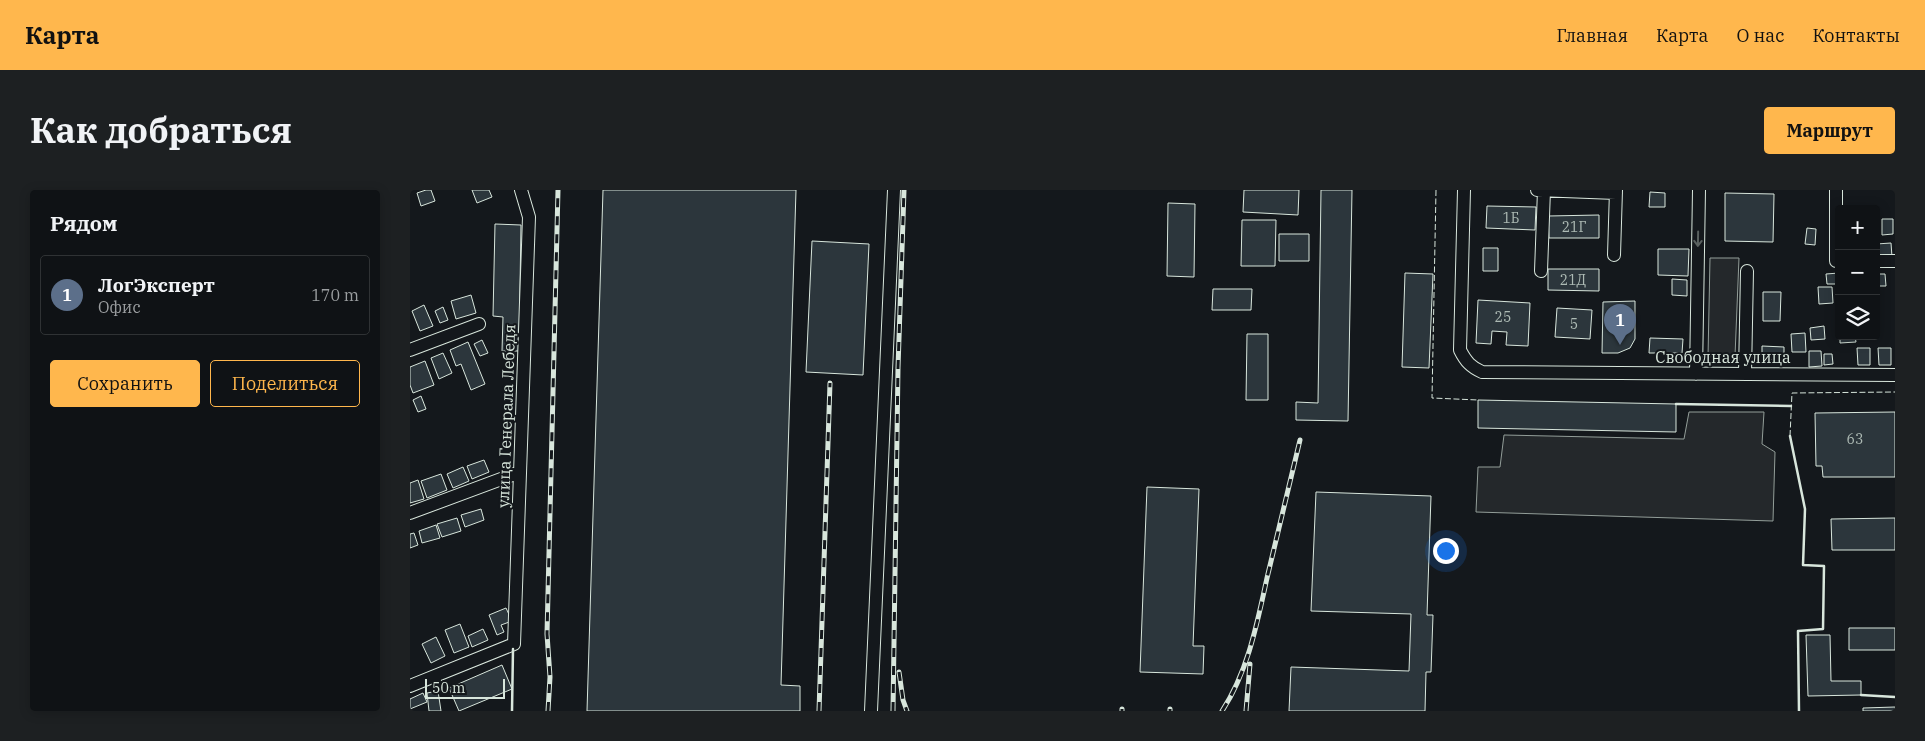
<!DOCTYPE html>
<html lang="ru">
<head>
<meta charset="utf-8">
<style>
	:root { --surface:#0f1215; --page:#1d2022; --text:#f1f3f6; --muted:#9b9ea0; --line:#2f3234; --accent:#ffb74d }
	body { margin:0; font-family:"IBM Plex Serif",serif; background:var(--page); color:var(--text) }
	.controls { position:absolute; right:15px; top:15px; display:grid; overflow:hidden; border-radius:5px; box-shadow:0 2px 12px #0003 }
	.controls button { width:45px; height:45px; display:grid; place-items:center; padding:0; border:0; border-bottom:1px solid var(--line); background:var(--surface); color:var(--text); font:25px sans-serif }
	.scale { position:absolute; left:15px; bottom:12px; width:80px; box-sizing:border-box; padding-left:5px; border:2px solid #d8e6dc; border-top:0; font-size:14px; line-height:18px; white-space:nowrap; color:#d8e6dc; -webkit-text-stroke:4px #14181c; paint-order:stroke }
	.you { position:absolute; left:1035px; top:360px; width:18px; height:18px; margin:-12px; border:4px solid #fff; border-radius:50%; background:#1a73e8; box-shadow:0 0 0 8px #1a73e833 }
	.badge { display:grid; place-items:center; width:32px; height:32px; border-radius:50%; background:var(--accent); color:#fff; font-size:16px; font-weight:700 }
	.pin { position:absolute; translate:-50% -41px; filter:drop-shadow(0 1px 2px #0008) }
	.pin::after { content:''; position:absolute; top:26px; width:18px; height:15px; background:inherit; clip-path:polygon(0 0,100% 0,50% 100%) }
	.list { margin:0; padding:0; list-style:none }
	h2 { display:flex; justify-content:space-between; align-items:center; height:65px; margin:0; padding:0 20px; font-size:21px }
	h2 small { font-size:16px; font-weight:400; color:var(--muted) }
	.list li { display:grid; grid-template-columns:32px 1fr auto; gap:15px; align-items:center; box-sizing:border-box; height:80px; margin:0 10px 10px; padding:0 10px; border:1px solid var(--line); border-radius:5px }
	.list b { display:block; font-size:19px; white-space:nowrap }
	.list p { margin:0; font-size:16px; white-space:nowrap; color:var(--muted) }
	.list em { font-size:16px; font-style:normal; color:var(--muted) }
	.actions { display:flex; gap:10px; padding:15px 20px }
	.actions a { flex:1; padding:11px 0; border:1px solid var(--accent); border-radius:5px; text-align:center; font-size:18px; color:var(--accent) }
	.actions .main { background:var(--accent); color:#111 }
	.icon { flex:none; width:28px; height:28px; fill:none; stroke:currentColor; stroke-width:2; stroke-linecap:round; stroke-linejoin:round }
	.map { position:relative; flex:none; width:1485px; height:521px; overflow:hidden; border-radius:5px }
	header { display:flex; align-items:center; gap:30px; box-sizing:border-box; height:70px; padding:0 25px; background:var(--accent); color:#111 }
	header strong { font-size:24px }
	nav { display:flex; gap:28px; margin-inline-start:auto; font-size:18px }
	.intro { display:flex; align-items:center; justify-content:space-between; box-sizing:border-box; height:120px; padding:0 30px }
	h1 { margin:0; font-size:35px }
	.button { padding:12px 22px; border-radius:5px; background:var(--accent); color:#111; font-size:18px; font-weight:700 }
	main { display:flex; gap:30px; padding:0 30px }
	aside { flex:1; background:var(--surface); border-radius:5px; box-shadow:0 2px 12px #0003 }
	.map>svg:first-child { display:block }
	.parking { fill:#24282b; stroke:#939e99 }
	.building { fill:#2c363c; stroke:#d8e6dc }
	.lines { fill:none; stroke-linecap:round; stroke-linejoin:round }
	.minor-casing { stroke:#d8e6dc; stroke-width:14 }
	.minor { stroke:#14181c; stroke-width:12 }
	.rail-casing { stroke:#d8e6dc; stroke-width:5 }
	.rail { stroke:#14181c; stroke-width:3; stroke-dasharray:9; stroke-linecap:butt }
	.fence { stroke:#d8e6dc; stroke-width:1; stroke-dasharray:6 2.5; stroke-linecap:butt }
	.wall { stroke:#d8e6dc; stroke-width:2.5 }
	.oneway { stroke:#59605f }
	.labels { text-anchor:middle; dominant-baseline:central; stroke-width:4; stroke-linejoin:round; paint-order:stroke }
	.number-label { font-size:14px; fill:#adbab4 }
	.street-label { font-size:16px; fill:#d8e6dc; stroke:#14181c }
</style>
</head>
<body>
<header>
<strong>Карта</strong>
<nav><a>Главная</a><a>Карта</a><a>О нас</a><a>Контакты</a></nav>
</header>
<div class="intro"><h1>Как добраться</h1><a class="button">Маршрут</a></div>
<main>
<aside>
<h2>Рядом<small></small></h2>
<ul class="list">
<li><span class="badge" style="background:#5c6f8a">1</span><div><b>ЛогЭксперт</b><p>Офис</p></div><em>170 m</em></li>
</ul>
<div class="actions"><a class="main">Сохранить</a><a>Поделиться</a></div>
</aside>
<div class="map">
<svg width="1485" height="521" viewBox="0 0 1485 521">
	<rect width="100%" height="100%" fill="#14181c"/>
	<path class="parking" d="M1300,68H1329L1325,166L1298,167Z
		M1279,222H1354L1352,254L1365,262L1363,331L1066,322L1068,277H1090L1094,245L1274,249Z"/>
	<path class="building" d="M16,0H21L25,11L11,16L7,3Z
		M62,0H79L82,7L67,13Z
		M193,0H386L371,495L390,496V521H177Z
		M834,0H889L888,25L833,22Z
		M911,0H942L938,231L886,230V212L908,213Z
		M1240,2L1255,3V17H1239Z
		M1315,3L1364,4L1363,52L1315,51Z
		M758,13L785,14L784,87L757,86Z
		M1077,16L1126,17L1125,40L1076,38Z
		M1189,25V48H1139L1138,26Z
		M1472,29H1483V44L1472,45Z
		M832,30H866L865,76H831Z
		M85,34L111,35L109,161H92L93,127L83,126Z
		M1397,38L1406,39L1405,55L1395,54Z
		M869,44H899V71H869Z
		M402,51L459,54L453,185L396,182Z
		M1481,53L1482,67L1466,68V54Z
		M1073,58H1088V81H1073Z
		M1248,59H1279L1278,86L1248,85Z
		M1138,79H1189V101L1138,100Z
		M995,83L1023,84L1019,178L992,177Z
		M1429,83V94H1417L1416,84Z
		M1466,84H1475L1476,96H1466Z
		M1262,89L1277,90V106L1262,105Z
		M1408,97H1422L1423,113L1409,114Z
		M803,99H842L841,120H802Z
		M1353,102H1371L1370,131H1353Z
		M61,105L66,123L46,129L41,111Z
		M1068,110L1120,113L1118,156L1096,155L1097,142L1082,141L1081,154L1066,153Z
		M1225,111V149L1220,158L1208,163H1192L1193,112Z
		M14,115L23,136L10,141L2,121Z
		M33,117L38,130L30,133L25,121Z
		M1147,118L1182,120L1180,149L1145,147Z
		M1414,136L1415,149L1401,150L1400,138Z
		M1395,143L1396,162H1382L1381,144Z
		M837,144H858V210H836Z
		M1430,146H1445L1446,152L1430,153Z
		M1240,148L1273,149L1272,163H1239Z
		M72,150L78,163L70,166L64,154Z
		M58,152L75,194L61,200L51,174L46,176L40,160Z
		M1352,156L1374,157V170L1352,169Z
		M1447,158H1460V175H1448Z
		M1468,158H1481V175H1469Z
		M1399,161H1411L1412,176L1399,177Z
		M33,163L42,183L29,189L21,168Z
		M1414,164H1422L1423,174L1414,175Z
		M15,171L24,195L3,203L0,195V177Z
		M11,206L16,219L8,222L3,210Z
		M1068,210L1266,214V242L1068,238Z
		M1485,222V287H1413L1412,276H1406L1405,223Z
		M74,270L79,282L62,289L57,276Z
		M53,277L59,291L43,298L37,284Z
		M31,284L37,300L17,308L11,291Z
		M8,290L14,309L0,313V293Z
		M737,297L789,299L783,456H794L793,484L730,482Z
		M906,302L1021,306L1017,425H1023L1021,482H1016L1015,521H879L881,477L999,481L1001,424L901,421Z
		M71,319L74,330L55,337L51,325Z
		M47,328L51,341L32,347L27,334Z
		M1485,328V360H1422L1421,329Z
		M26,335L30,348L12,353L9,341Z
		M4,343L8,355L0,358V344Z
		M96,418L102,431L91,435L94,442L87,445L79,425Z
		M50,434L59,457L44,463L35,440Z
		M1439,438H1485V460H1439Z
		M73,439L78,450L62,457L58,446Z
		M1396,445H1420L1421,491H1451V505L1398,506Z
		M26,447L35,466L21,473L12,454Z
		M92,475L102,499L49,521L39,498Z
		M28,501L31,521H19L17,503Z
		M13,503L17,512L0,519V509Z
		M1485,517V521H1453V518Z"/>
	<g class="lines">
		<defs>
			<path id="minor" d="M1054,0L1050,160C1056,172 1061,177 1072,182L1485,185
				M1127,0L1206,3
				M1426,0V71H1429
				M1204,65L1206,0
				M1466,71H1485
				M1131,81L1134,0
				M0,160L69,134
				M1286,184L1289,0
				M1335,184L1337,81
				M0,323L110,282
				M0,496L104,454L119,27L111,0
				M461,521L484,0"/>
		</defs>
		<use href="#minor" class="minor-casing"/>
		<use href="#minor" class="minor"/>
		<defs>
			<path id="rail" d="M489,482L493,510L497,521
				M138,521L140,487L137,444L148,0
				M409,521L420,193
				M483,521L488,178L494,0
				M712,521V519
				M760,521V519
				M812,521C838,481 847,434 857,388C868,342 879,296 890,250
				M836,521L840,474"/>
		</defs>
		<use href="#rail" class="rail-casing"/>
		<use href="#rail" class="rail"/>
		<path class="fence" d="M1026,0L1022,208L1068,210
			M1380,246L1382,203L1485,202"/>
		<path class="wall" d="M1266,214L1381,216
			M1380,246L1395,319L1393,375L1414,376L1413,439L1388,441L1389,521
			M1451,505L1485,507
			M102,521L103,459"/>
	</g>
	<defs><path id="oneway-shaft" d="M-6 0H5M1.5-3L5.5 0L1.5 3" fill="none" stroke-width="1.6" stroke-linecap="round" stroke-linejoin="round" transform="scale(1.25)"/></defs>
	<use class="oneway" href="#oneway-shaft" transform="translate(1288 49) rotate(91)"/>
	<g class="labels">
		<g class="number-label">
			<text x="1101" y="28">1Б</text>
			<text x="1164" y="37">21Г</text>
			<text x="1163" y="90">21Д</text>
			<text x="1093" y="127">25</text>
			<text x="1164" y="134">5</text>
			<text x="1445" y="249">63</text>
		</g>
		<g class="street-label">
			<text x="1313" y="167">Свободная улица</text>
			<text transform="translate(96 226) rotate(-88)">улица Генерала Лебедя</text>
		</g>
	</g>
</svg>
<div class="controls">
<button>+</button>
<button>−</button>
<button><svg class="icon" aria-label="layers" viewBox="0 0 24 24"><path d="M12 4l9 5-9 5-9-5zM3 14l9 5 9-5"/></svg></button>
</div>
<div class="scale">50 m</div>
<div class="you"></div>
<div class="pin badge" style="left:1210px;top:155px;background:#5c6f8a">1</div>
</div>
</main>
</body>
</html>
